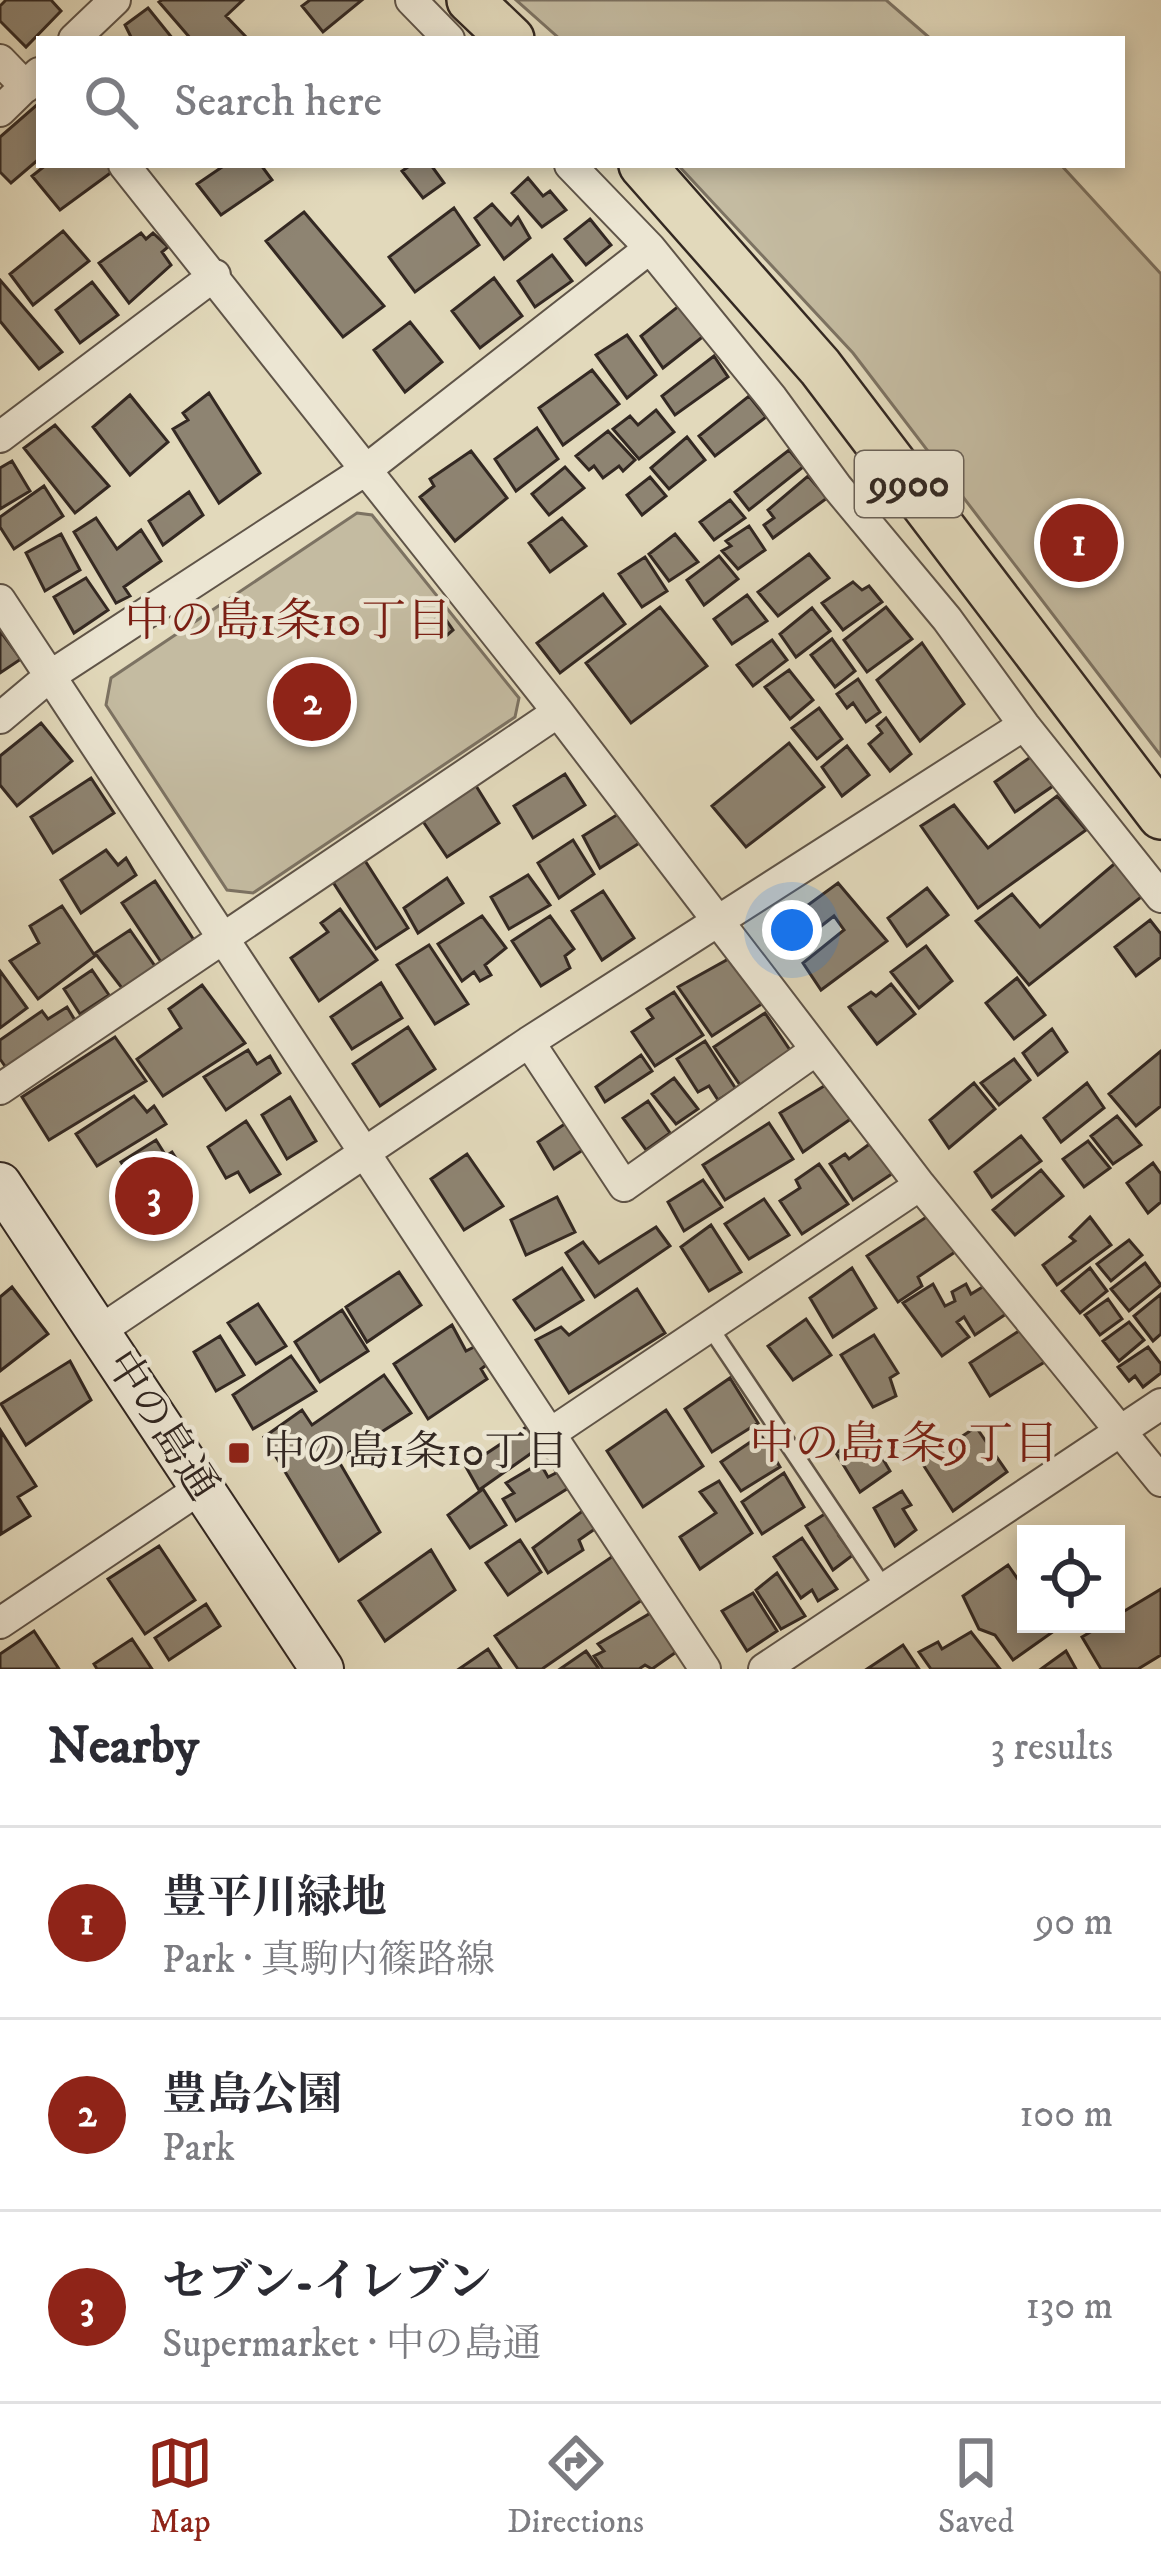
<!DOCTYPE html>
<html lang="en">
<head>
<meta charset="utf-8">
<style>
	:root { --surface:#fff; --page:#f7f7f7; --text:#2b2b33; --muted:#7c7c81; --line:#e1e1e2; --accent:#8f2418 }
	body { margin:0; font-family:"IM FELL DW Pica","Noto Serif JP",serif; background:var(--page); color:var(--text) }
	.controls { position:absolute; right:36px; bottom:36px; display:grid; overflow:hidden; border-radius:0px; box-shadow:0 6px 18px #0003 }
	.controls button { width:108px; height:108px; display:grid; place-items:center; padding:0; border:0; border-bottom:3px solid var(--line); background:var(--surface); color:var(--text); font:60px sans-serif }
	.you { position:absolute; left:792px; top:930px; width:42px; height:42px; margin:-30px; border:9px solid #fff; border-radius:50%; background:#1a73e8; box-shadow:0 0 0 18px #1a73e833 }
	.badge { display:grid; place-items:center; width:78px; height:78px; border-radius:50%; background:var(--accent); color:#fff; font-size:39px; font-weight:700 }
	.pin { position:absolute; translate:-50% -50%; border:6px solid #fff; box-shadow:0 3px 12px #0006 }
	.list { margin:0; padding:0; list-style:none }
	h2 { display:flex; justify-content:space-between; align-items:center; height:156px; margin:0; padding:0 48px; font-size:51px }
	h2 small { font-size:39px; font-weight:400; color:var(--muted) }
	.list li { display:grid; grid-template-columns:78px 1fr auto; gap:36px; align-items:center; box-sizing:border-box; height:192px; padding:0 48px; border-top:3px solid var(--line) }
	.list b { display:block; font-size:45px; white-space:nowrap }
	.list p { margin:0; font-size:39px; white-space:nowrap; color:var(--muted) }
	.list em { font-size:39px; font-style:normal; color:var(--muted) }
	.icon { flex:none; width:66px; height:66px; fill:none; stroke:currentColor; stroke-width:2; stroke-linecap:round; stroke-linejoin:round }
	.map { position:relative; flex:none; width:1161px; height:1669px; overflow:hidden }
	.search { position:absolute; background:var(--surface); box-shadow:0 6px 18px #0003; left:36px; right:36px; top:36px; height:132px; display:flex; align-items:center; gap:30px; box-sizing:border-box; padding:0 42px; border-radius:0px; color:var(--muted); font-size:45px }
	.sheet { height:732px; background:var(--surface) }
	nav { display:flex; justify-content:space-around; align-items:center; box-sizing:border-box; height:168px; border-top:3px solid var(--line); background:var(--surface); font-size:33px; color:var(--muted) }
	nav a { display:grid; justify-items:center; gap:6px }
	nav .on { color:var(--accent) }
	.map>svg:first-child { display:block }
	.green { fill:#c4bba1; stroke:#7c7262; stroke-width:3 }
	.building { fill:#8e8472; stroke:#332822; stroke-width:3 }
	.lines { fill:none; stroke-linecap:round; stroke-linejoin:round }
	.lane-casing { stroke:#5f5448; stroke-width:20 }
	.street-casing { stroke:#5f5448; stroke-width:34 }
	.secondary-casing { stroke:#332822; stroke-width:46 }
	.primary-casing { stroke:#332822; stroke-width:50 }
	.lane { stroke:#ece6d3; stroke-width:15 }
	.street { stroke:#ece6d3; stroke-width:30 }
	.secondary { stroke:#ece6d3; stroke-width:42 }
	.primary { stroke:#e2d9bb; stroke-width:45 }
	.poi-dot { fill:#8f2418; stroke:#ece6d3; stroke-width:4.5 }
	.labels { text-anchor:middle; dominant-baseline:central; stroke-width:9; stroke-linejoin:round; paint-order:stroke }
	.shield { fill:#ece6d3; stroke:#6a6157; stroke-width:3 }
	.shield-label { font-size:39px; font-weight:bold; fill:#332822 }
	.street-label { font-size:42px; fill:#332822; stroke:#ece6d3 }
	.poi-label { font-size:42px; fill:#332822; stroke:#ece6d3; text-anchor:start }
	.neighbourhood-label { font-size:45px; fill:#7a1f14; stroke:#ece6d3 }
</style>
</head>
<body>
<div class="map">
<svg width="1161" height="1669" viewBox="0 0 1161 1669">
	<rect width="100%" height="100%" fill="#e2d9bb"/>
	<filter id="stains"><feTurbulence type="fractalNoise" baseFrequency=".00167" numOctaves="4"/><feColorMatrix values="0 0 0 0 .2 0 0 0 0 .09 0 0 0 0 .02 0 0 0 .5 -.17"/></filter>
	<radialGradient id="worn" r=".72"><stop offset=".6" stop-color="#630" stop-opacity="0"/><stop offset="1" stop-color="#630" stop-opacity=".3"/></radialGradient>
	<path class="green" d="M516,0H886L931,39H560Z
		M678,165H1061L1161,274V756L853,353Z
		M357,513L372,515L519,698L515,717L253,893L227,890L106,705L111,678Z"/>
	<path class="building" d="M6,0H51L61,11L26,47L0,21V6Z
		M162,0H243L226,16L248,39H191L159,2Z
		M310,0H362L323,32L302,6Z
		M148,8L173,39H132L125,25Z
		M39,103V159L11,183L0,172V137Z
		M46,165H119L120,166L60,210L32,176Z
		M225,165H261L272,180L221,215L197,184Z
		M411,165H431L444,183L423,198L402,171Z
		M528,178L543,196L550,191L566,210L542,227L512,193Z
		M492,204L511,225L518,217L530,238L504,259L475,218Z
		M454,208L479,245L415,292L389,257Z
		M304,212L384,306L343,337L266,241Z
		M590,219L611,245L586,265L565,239Z
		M63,231L89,261L33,305L10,274Z
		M141,233L146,239L153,233L168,247L162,252L171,265L129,303L99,263Z
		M552,255L572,281L535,307L518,281Z
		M494,278L522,316L480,348L452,311Z
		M0,280L62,352L39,369L0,321Z
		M92,282L118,315L80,343L56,310Z
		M680,305L705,335L663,368L641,336Z
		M410,322L442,362L405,392L374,350Z
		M627,335L656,375L627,398L596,355Z
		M714,356L728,377L675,415L662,396Z
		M592,370L619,404L563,445L539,408Z
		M209,393L260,473L219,503L173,429L188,420L183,413Z
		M130,395L168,442L130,475L93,427Z
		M749,396L766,417L715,456L699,436Z
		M656,410L674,432L639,459L613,429L630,416L638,425Z
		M55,425L109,486L75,513L24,448Z
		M537,428L558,459L516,491L495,459Z
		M608,431L635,460L623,471L619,466L603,478L594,466L589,470L576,456Z
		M687,437L705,460L669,489L651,468Z
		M789,450L803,467L749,510L735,492Z
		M471,451L507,498L455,541L420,497L434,486L430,479Z
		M12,461L30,491L0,509V468Z
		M565,467L584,488L549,515L532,494Z
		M808,476L827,498L773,538L764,525L774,518L768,510Z
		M650,477L666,496L642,515L627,495Z
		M44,486L63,516L14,549L0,527V517Z
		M189,492L203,515L163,545L149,521Z
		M730,500L745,518L714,540L700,522Z
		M96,518L117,549L141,530L161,561L124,587L130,596L116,603L74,532Z
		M562,518L586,546L550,572L529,543Z
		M749,526L765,550L738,569L722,551L731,546L726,541Z
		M61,534L80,570L45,591L26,553Z
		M675,534L698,562L669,581L649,554Z
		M809,554L829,578L778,616L758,592Z
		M719,556L738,579L704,605L687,580Z
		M645,557L667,591L642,607L619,574Z
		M86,578L108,610L74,633L54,597Z
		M853,582L862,590L869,586L882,602L843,630L822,603Z
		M603,594L625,624L560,673L537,643Z
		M747,595L767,621L732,644L714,619Z
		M660,607L707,666L631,723L586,663Z
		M886,607L912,639L867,672L844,640Z
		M812,608L830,631L796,657L780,634Z
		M442,614L453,630L445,637L433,621Z
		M0,631L21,659L0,673Z
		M832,639L855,671L835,687L811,655Z
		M772,640L787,660L753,686L737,665Z
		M922,643L964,704L920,741L877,680Z
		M789,670L813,700L790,719L765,687Z
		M858,679L880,712L866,722L853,703L847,708L837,694Z
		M819,708L842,739L817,759L792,728Z
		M886,718L911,754L890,771L869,744L882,733L877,726Z
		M41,723L72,761L17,806L0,785V756Z
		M789,743L824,787L746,847L712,806Z
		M847,746L869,775L842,796L822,767Z
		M1032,756L1053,786L1015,812L995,782Z
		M565,774L585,805L533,838L514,806Z
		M91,778L114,813L53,853L31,817Z
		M473,781L499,823L447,857L420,817Z
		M1057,796L1086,830L978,908L921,826L954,805L988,848Z
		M623,811L641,842L600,868L583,836Z
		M573,840L594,874L559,898L538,863Z
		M106,850L118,865L126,858L136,875L81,913L61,880Z
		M362,856L408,928L376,949L331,879Z
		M1119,860L1145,894L1029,985L976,921L1012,894L1040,927Z
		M528,875L550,905L509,929L491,897Z
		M447,878L463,903L418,933L404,908Z
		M155,881L194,940L161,962L122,903Z
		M838,883L887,941L821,990L803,963L844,930L834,916L793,948L778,927Z
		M927,888L948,915L907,946L888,918Z
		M603,891L634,938L602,960L572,911Z
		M62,906L95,956L38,999L10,961L39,943L30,926Z
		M340,909L377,960L319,1001L291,958L328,932L321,923Z
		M482,916L506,948L485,965L491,975L480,981L474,972L462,981L438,944Z
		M550,916L574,949L565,956L570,968L541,986L512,941Z
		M1150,920L1161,934V957L1136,976L1115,947Z
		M130,930L157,969L125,992L95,953Z
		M429,945L468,1004L435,1024L397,965Z
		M926,946L952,981L919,1008L891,972Z
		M732,957L763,1003L712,1036L678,987Z
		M92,970L109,995L80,1014L64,989Z
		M0,971L27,1008L0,1028Z
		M1017,978L1045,1015L1014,1039L986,1003Z
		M381,983L402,1018L352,1049L331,1017Z
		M891,984L915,1014L877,1044L849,1007L871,992L876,996Z
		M202,985L245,1043L163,1096L137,1059L181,1028L169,1009Z
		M674,992L703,1035L655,1066L632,1032L653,1018L647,1009Z
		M67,1007L79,1027L7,1069L0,1059V1040L42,1011L48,1019Z
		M765,1013L792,1053L740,1085L714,1047Z
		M408,1027L435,1069L380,1106L353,1064Z
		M1052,1029L1067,1052L1038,1075L1023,1053Z
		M115,1037L146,1081L49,1140L22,1097Z
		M705,1041L736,1089L718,1100L709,1086L698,1092L677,1059Z
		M248,1050L257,1064L270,1056L280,1073L226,1110L204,1077Z
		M1161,1051V1106L1136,1126L1109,1094Z
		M641,1055L652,1071L605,1102L596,1087Z
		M1014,1059L1030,1080L999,1105L981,1083Z
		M674,1078L698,1109L676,1124L652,1094Z
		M829,1083L852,1118L803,1152L780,1113Z
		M974,1083L995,1109L949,1148L930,1120Z
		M1087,1083L1104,1108L1061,1142L1044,1118Z
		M134,1096L147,1112L154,1106L166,1124L97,1166L76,1134Z
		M290,1097L316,1141L287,1159L262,1115Z
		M648,1101L670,1133L646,1150L623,1118Z
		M581,1113L598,1140L554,1169L538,1142Z
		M1117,1116L1141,1145L1113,1164L1091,1136Z
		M246,1121L280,1174L250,1192L238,1172L226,1178L208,1147Z
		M769,1123L793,1159L725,1200L703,1165Z
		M1021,1136L1041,1161L992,1197L975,1172Z
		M156,1140L166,1156L172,1152L194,1186L188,1190L196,1202L161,1225L121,1162Z
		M875,1140L896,1171L853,1200L830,1164L845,1154L849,1159Z
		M1088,1141L1110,1168L1084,1187L1063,1159Z
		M467,1154L503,1206L464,1230L431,1179Z
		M1153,1163L1161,1174V1202L1148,1213L1127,1183Z
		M819,1164L848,1204L802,1234L780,1201L800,1188L796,1180Z
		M1041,1170L1063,1196L1015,1235L993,1210Z
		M703,1180L722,1207L684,1231L668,1202Z
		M557,1197L575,1232L526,1255L511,1220Z
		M764,1199L789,1235L749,1259L725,1224Z
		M931,1214L955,1252L918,1277L922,1286L898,1302L867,1256Z
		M1090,1217L1111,1245L1057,1285L1043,1265L1075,1241L1070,1237Z
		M711,1225L741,1272L709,1291L681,1247Z
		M656,1227L670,1246L595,1297L566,1253L583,1242L599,1263Z
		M1129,1240L1142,1255L1111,1281L1097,1264Z
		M1145,1263L1161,1285L1129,1311L1111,1289Z
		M562,1268L583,1300L535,1330L514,1300Z
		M852,1268L876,1308L833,1337L810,1298Z
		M1090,1268L1107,1291L1080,1313L1062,1291Z
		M399,1272L421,1305L367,1342L346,1307Z
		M989,1283L1006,1314L975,1335L964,1317L957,1322L969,1337L942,1356L903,1303L933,1284L945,1306L955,1301L952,1292L966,1284L971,1294Z
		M12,1287L48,1334L0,1371V1297Z
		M637,1289L665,1333L569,1393L536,1340L561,1327L569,1335Z
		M1161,1294V1334L1153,1341L1134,1316Z
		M1108,1299L1122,1319L1100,1335L1085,1315Z
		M258,1304L286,1346L256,1364L228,1323Z
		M342,1310L368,1351L320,1382L295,1342Z
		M806,1319L831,1355L793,1380L768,1346Z
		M1129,1322L1144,1340L1119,1361L1103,1341Z
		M452,1325L466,1351L480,1344L489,1363L481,1369L487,1379L428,1419L394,1364Z
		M1028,1325L1051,1358L990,1396L970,1363Z
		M874,1335L898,1373L890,1378L896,1396L873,1407L841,1355Z
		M220,1336L244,1375L216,1391L194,1352Z
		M1148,1347L1161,1364V1373L1143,1387L1135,1376L1129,1381L1118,1367Z
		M291,1356L316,1391L253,1429L233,1395Z
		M70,1361L91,1400L26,1445L1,1404Z
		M384,1375L411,1413L338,1460L380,1532L339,1561L264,1437L302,1410L312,1425Z
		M730,1378L758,1423L712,1452L685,1409Z
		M666,1410L703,1466L643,1507L607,1451Z
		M528,1426L540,1447L479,1490L466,1467Z
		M976,1427L1007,1472L953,1511L922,1463Z
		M1,1431L36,1486L18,1497L30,1516L1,1534Z
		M867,1432L890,1471L860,1492L836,1453Z
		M761,1435L780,1467L741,1491L721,1462Z
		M540,1463L548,1477L560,1471L570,1487L516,1521L503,1499L514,1493L506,1483Z
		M784,1473L804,1507L762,1534L742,1502Z
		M719,1481L752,1533L700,1569L680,1537L716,1513L700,1492Z
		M483,1489L506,1525L470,1548L448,1515Z
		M902,1491L911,1505L903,1509L916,1530L895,1546L874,1508Z
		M588,1507L599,1526L579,1540L583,1550L548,1573L533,1548Z
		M831,1510L846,1533L839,1536L853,1555L833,1570L806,1526Z
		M802,1538L837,1589L818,1601L812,1590L801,1598L774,1557Z
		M520,1540L541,1572L508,1595L486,1563Z
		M159,1546L195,1600L145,1634L108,1579Z
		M431,1550L455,1590L385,1641L359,1601Z
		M619,1552L649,1595L542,1669H518L495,1636Z
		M1008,1565L1026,1591V1624H1048L1054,1631L1013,1660L995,1635L979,1629L963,1596Z
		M777,1573L805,1616L781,1629L756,1590Z
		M1161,1589V1655L1138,1669H1101L1082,1637L1104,1624H1116V1616Z
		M753,1593L777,1631L747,1651L722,1611Z
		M206,1604L220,1626L169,1660L155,1638Z
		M654,1611L679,1650L652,1669L645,1665L639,1669H603L594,1656L604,1651L598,1644Z
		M34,1631L59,1669H0V1654Z
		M971,1632L1000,1669H931L919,1652L938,1642L942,1649Z
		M132,1639L152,1669H97L94,1664Z
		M903,1645L919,1669H867Z
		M488,1649L501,1669H459Z
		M586,1651L599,1669H560Z
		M1066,1651L1076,1669H1041Z"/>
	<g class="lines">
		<defs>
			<path id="lane" d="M709,1326L885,1589"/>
			<path id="street" d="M411,0L449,39
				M74,39L115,0
				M0,60L26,87
				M0,111L39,73
				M124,165L558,712L920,1185L1161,1481
				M570,165L650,248L772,398L837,487L947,619L1024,725L1161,897
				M0,437L215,275
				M0,600L705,1669
				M0,718L50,676L367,469L650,248
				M529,1042L624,1186L816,1050
				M0,1089L558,712
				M98,1332L529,1042L1024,725
				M548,1435L920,1185
				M0,1623L201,1488
				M764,1669L1161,1404"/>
			<path id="secondary" d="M0,1184L322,1669"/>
			<path id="primary" d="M470,0L511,39
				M642,165L820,367L1161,816"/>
		</defs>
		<use href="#lane" class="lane-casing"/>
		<use href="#street" class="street-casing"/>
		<use href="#secondary" class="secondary-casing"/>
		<use href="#primary" class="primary-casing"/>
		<use href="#lane" class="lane"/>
		<use href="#street" class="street"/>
		<use href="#secondary" class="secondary"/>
		<use href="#primary" class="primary"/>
	</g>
	<rect class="poi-dot" x="227" y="1441" width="24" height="24" rx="6"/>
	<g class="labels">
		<rect class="shield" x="855" y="451" width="108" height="66" rx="9"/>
		<g class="shield-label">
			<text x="909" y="484">9900</text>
		</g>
		<g class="street-label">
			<text transform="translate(161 1426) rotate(57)">中の島通</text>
		</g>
		<g class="poi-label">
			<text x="263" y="1453">中の島1条10丁目</text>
		</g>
		<g class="neighbourhood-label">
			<text x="288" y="622">中の島1条10丁目</text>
			<text x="904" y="1445">中の島1条9丁目</text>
		</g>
	</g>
	<rect width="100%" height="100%" filter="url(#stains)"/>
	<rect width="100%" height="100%" fill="url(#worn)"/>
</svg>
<div class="controls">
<button><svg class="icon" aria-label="locate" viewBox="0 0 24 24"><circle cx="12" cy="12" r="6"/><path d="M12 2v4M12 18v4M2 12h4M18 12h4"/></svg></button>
</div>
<div class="you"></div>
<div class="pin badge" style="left:1079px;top:543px">1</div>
<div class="pin badge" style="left:312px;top:702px">2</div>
<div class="pin badge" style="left:154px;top:1196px">3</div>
<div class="search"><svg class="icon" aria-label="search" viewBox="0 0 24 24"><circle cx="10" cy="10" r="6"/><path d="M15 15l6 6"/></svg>Search here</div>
</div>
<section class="sheet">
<h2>Nearby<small>3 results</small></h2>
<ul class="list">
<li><span class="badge">1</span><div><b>豊平川緑地</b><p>Park · 真駒内篠路線</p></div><em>90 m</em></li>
<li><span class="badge">2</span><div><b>豊島公園</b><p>Park</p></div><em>100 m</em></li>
<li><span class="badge">3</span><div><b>セブン-イレブン</b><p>Supermarket · 中の島通</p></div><em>130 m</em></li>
</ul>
</section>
<nav>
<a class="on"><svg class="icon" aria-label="map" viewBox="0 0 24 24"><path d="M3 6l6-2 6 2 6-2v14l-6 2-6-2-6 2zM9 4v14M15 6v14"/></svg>Map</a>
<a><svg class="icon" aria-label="directions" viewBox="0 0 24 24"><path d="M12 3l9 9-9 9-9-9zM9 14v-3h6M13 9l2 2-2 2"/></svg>Directions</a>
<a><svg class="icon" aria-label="saved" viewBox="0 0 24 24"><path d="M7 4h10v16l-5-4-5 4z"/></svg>Saved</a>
</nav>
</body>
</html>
